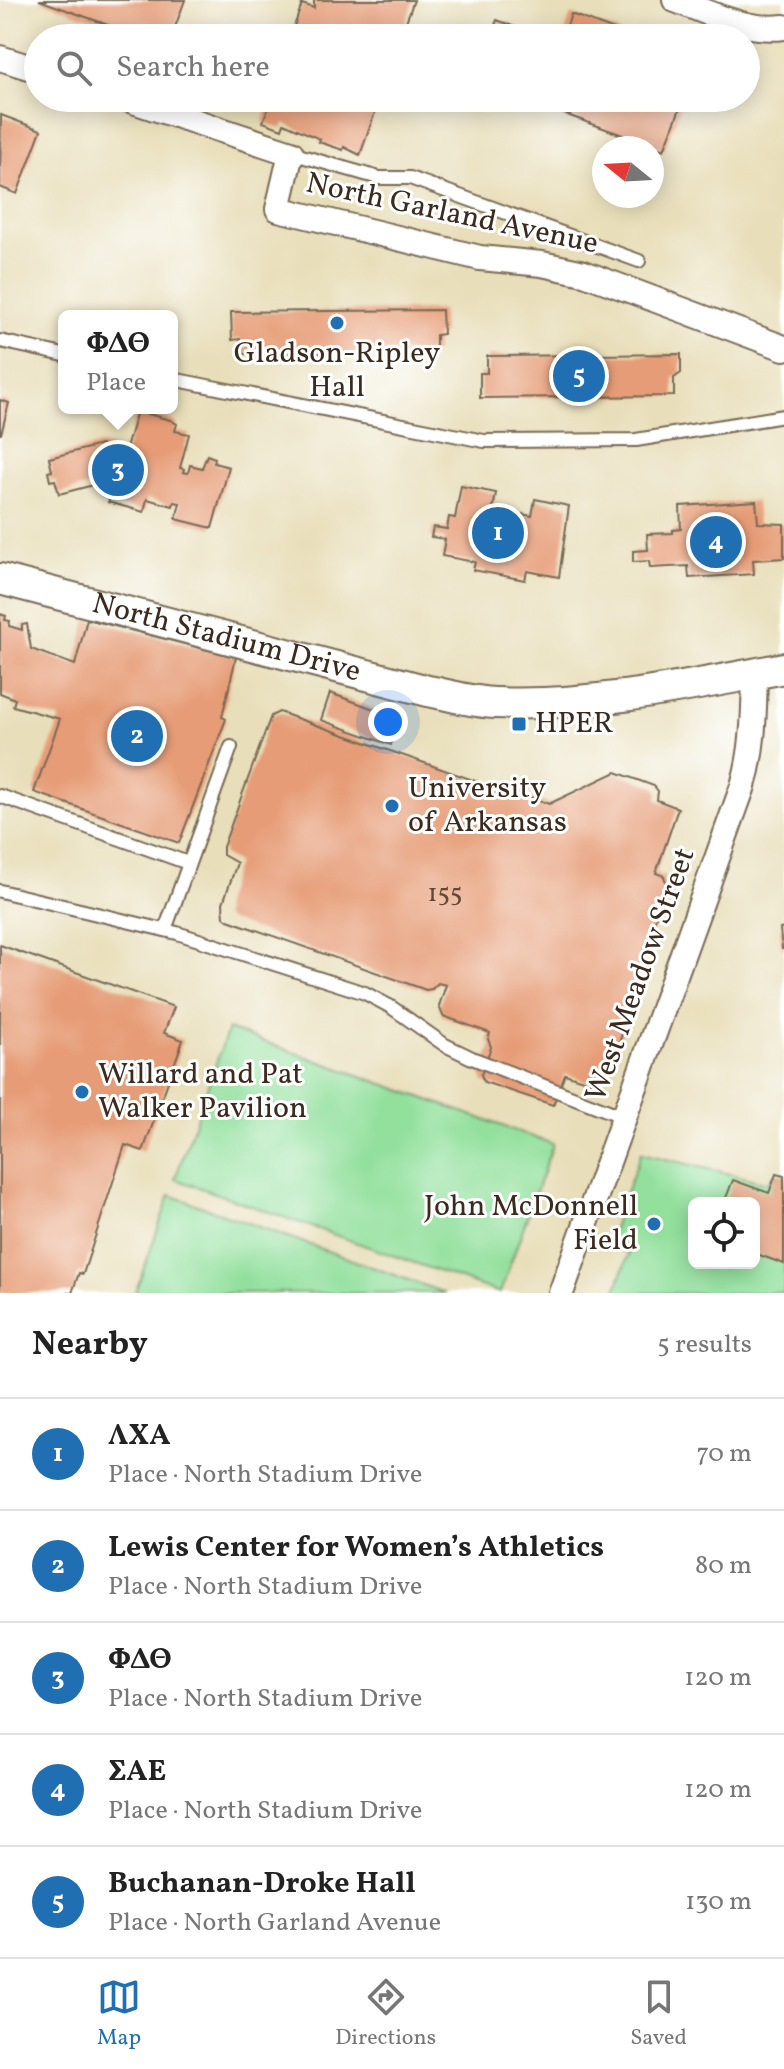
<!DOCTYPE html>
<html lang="en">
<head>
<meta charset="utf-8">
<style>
	:root { --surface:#fff; --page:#f6f6f6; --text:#222; --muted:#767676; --line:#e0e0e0; --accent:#1f6fb2 }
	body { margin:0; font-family:Vollkorn,serif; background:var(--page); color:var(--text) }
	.controls { position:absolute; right:24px; bottom:24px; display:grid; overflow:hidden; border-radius:12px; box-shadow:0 4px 20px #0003 }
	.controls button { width:72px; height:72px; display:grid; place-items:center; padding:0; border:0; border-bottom:2px solid var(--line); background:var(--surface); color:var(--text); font:40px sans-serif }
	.compass { position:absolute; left:592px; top:136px; width:72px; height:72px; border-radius:50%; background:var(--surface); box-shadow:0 4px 20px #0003; rotate:288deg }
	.you { position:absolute; left:388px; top:722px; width:28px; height:28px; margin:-20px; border:6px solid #fff; border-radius:50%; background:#1a73e8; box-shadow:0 0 0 12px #1a73e833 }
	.badge { display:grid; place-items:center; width:52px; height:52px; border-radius:50%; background:var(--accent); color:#fff; font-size:26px; font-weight:700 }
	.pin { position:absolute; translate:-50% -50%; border:4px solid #fff; box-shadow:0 2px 8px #0006 }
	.popup { position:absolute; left:58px; top:310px; width:120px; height:104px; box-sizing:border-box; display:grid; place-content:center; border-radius:12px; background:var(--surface); filter:drop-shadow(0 2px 6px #0005); font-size:26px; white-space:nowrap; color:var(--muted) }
	.popup b { font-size:30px; color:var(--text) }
	.popup::after { content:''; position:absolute; left:50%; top:100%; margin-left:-16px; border:16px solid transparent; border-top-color:var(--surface) }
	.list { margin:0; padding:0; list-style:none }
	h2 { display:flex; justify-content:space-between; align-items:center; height:104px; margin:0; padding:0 32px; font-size:34px }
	h2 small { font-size:26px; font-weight:400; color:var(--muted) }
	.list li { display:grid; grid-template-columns:52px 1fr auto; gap:24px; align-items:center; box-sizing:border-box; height:112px; padding:0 32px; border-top:2px solid var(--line) }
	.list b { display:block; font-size:30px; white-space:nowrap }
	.list p { margin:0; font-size:26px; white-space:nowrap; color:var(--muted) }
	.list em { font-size:26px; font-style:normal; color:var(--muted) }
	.icon { flex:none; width:44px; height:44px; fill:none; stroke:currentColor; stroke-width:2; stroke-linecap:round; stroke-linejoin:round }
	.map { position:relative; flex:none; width:784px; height:1293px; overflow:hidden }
	.search { position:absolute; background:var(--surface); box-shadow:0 4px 20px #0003; left:24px; right:24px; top:24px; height:88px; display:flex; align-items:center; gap:20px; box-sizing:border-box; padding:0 28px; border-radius:44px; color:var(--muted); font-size:30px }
	.sheet { height:664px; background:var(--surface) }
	nav { display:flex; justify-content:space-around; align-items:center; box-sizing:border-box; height:112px; border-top:2px solid var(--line); background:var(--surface); font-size:22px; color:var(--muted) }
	nav a { display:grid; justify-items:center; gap:4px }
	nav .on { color:var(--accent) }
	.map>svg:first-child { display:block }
	.green { fill:#93e09d; stroke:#67855e; stroke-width:2; fill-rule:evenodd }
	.building { fill:#e69c76 }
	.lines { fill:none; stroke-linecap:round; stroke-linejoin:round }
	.service-casing { stroke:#786954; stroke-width:16 }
	.minor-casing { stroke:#786954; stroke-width:28 }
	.tertiary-casing { stroke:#786954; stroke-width:34 }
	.service { stroke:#fff; stroke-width:12 }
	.minor { stroke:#fff; stroke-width:24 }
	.tertiary { stroke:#fff; stroke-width:30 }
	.poi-dot { fill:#1f6fb2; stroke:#fff; stroke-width:3 }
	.labels { text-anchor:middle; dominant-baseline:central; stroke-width:6; stroke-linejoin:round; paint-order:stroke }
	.number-label { font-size:26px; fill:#664634 }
	.street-label { font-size:30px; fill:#3b2a1e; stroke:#fff }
	.poi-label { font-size:30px; fill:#3b2a1e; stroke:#fff; text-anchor:start }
</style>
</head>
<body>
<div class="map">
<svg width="784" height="1293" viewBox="0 0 784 1293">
	<rect width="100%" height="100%" fill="#fff"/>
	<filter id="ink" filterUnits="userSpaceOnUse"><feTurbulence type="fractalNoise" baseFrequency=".0125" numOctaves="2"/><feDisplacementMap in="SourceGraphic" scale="16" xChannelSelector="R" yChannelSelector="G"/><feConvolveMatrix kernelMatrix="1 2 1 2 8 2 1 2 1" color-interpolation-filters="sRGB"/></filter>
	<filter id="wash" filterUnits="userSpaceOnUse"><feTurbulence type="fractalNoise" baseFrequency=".006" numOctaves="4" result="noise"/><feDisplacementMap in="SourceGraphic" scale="32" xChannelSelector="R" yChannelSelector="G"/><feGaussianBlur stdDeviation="1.8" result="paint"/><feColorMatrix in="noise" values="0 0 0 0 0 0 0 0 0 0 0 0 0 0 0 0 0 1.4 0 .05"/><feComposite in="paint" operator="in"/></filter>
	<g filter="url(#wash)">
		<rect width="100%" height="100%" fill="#e8deb9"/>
		<path class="green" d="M228,1029L553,1144L500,1293L175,1179Z
			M641,1153L768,1183L776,1174L784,1176V1293H615L629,1253L607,1244ZM694,1203H754V1263H694Z
			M170,1195L445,1293H135Z"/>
		<g id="blocks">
			<path class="building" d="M39,0H185L171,38H144Z
				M314,0H414L400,38H290L302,4L314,8Z
				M571,14L620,32L618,38H563Z
				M497,20L544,38H490Z
				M272,98H380L360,155L344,147L343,150L319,142L320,139L284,123L282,129L263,122Z
				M520,98H684L664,150Z
				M1,115L41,130L17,194L0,187Z
				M442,310L443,334L436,335V352L241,354L240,339L232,340L231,312Z
				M681,354V373L674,378V396L480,398V373H487V356Z
				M0,400L9,403L1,434H0Z
				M137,411L170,420L177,424L175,431L189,434L180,468L184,469L183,472L188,473L190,465L202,468L207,455L215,458L214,463L229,467L212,528L176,519L180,503L174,502L173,506L147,499L144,512L108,502L115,489L97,484L59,494L55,480L50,481L48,472L52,471L49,458L100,445L125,452Z
				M461,486L496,493L493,509L532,516L535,499L569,506L559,577L527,571L525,580L473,570L475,562L442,556L445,539L431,537L433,527L447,529L449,517L455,518Z
				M756,501L758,523L784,524V558L753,560L754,574L689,578L688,566L650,568L649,561L633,562V551L648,550L647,534L673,533V530L681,529L680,506Z
				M0,614L6,616L5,620L10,621L9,626L22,630V625L27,624L31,649L75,665L87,619L236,657L222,717L226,719L179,843L34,792L60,719L13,706L15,699L0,693Z
				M330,693L399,718L391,745L321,720Z
				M279,712L476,781L481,786V794L486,796L488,790L498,786L549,804L616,772L654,786L658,791L657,800L678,808L656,873L664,876L667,886L622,1014L628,1017L608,1074L605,1073L595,1084L565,1074L553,1105L484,1082L481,1075L491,1047L488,1039L490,1033L443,1016L439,1006L446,985L438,983L432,989L426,990L228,920L224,917L223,903L237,863L223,855V847L271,716Z
				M784,928V949H782L780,929Z
				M0,945L174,1007L164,1033L183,1040L143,1151L125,1145L83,1274L79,1273L72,1293H0Z
				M776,1174L784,1176V1264L754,1253V1203H724L733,1180L769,1193Z"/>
		</g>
	</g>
	<g filter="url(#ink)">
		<use href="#blocks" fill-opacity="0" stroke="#786954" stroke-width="2"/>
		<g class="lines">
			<defs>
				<path id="service" d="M291,153L379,178H410L639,261
					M0,341L64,355
					M172,379L484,441L636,440L784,416
					M0,796L188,863
					M0,891L177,933L365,993L391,1007L445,1045L472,1058L624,1117
					M165,930L231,747"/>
				<path id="minor" d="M675,0C710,13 746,32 784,27
					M0,58L38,70
					M124,98L291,153L278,209L480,258L542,264L584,273L784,348
					M561,1293L743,786C754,748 754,712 755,674"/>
				<g id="tertiary">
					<path id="s1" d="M0,579L428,691C450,695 473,702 495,703C592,707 689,686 784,668"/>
				</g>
			</defs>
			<use href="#service" class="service-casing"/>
			<use href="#minor" class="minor-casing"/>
			<use href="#tertiary" class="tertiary-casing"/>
			<use href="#service" class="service"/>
			<use href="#minor" class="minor"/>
			<use href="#tertiary" class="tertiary"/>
		</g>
	</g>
	<g class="poi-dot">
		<circle cx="337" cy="323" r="8"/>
		<rect x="511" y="716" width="16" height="16" rx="4"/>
		<circle cx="392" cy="806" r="8"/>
		<circle cx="82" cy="1092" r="8"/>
		<circle cx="654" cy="1224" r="8"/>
	</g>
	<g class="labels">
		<g class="number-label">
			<text x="445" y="894">155</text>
		</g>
		<g class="street-label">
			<text transform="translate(452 214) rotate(12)">North Garland Avenue</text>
			<text stroke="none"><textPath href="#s1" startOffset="234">North Stadium Drive</textPath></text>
			<text transform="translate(641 975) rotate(-70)">West Meadow Street</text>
		</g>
		<g class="poi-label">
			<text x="337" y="354" text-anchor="middle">Gladson-Ripley<tspan x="337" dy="34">Hall</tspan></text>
			<text x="535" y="724">HPER</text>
			<text x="408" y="789">University<tspan x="408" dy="34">of Arkansas</tspan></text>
			<text x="98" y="1075">Willard and Pat<tspan x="98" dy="34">Walker Pavilion</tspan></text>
			<text x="638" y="1207" text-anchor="end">John McDonnell<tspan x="638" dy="34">Field</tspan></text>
		</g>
	</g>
</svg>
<div class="controls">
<button><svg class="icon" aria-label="locate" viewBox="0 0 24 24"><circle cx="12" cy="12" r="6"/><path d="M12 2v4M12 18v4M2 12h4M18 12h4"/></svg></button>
</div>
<svg class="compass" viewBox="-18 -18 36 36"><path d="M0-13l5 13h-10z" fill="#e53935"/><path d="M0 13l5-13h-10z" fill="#767676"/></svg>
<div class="you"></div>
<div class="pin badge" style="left:498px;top:533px">1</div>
<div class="pin badge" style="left:137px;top:736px">2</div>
<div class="pin badge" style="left:118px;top:470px">3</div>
<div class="popup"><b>ΦΔΘ</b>Place</div>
<div class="pin badge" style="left:716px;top:542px">4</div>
<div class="pin badge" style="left:579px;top:376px">5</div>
<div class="search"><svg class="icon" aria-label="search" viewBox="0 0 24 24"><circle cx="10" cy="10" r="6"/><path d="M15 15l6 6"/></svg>Search here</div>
</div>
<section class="sheet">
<h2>Nearby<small>5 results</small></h2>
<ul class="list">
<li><span class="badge">1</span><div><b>ΛΧΑ</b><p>Place · North Stadium Drive</p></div><em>70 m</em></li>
<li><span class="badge">2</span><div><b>Lewis Center for Women’s Athletics</b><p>Place · North Stadium Drive</p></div><em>80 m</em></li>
<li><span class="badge">3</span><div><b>ΦΔΘ</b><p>Place · North Stadium Drive</p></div><em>120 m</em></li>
<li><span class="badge">4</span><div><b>ΣΑΕ</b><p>Place · North Stadium Drive</p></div><em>120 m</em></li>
<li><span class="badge">5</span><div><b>Buchanan-Droke Hall</b><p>Place · North Garland Avenue</p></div><em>130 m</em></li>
</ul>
</section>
<nav>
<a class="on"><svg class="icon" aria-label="map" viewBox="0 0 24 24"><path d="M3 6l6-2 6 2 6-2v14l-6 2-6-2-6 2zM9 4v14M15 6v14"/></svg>Map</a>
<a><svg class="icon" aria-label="directions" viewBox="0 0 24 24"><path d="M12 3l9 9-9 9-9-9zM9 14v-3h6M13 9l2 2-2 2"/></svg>Directions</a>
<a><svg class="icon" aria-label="saved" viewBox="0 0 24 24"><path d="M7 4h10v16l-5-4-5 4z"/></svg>Saved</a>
</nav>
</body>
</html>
